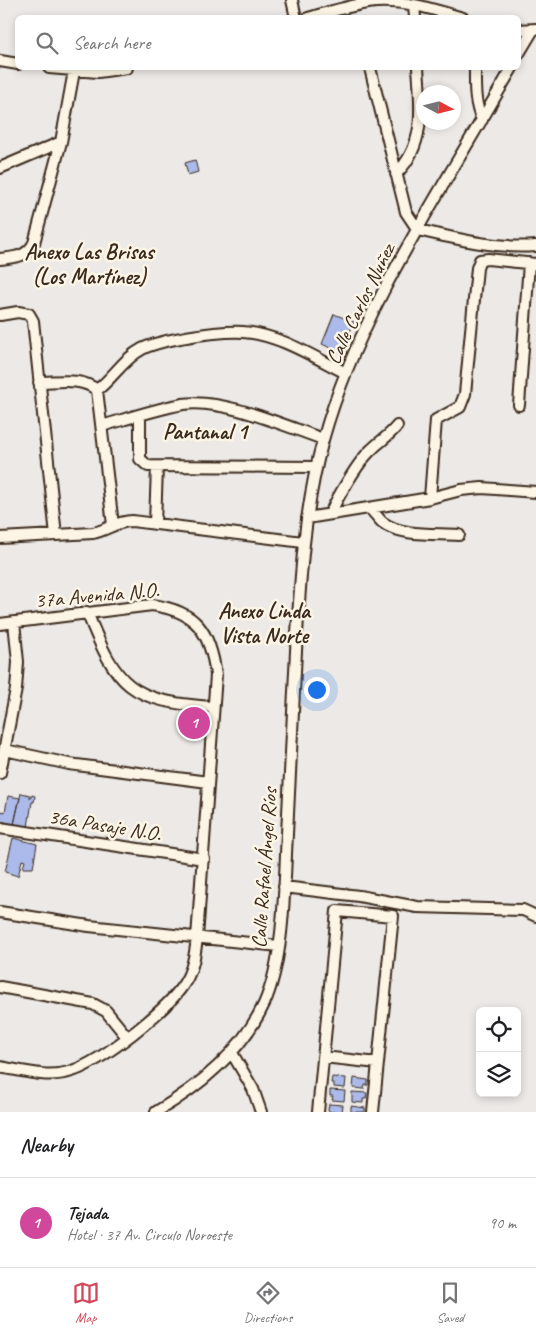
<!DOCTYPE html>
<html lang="en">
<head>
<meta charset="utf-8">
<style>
	:root { --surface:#fff; --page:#f6f6f6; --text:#202124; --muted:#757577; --line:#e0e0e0; --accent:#d1495b }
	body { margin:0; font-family:Caveat,sans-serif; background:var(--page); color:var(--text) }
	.controls { position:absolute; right:15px; bottom:15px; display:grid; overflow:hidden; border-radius:8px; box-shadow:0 2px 8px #0003 }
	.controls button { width:45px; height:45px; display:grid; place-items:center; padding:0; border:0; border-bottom:1px solid var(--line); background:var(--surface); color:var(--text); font:25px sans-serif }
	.compass { position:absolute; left:416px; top:85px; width:45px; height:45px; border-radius:50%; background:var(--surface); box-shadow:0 2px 8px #0003; rotate:97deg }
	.you { position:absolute; left:316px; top:689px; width:18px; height:18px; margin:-12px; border:4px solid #fff; border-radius:50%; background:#1a73e8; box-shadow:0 0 0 8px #1a73e833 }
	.badge { display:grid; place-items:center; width:32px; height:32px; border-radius:50%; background:var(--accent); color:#fff; font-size:16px; font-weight:700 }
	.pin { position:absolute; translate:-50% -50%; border:2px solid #fff; box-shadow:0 1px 5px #0006 }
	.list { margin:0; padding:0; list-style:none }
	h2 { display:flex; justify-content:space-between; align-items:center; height:65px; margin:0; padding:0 20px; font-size:21px }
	h2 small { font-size:16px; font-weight:400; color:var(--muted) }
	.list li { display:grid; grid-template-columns:32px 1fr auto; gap:15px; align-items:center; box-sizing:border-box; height:90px; padding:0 20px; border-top:1px solid var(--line) }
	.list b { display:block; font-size:19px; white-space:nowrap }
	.list p { margin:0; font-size:16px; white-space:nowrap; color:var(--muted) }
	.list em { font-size:16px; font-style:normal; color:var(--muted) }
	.icon { flex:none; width:28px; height:28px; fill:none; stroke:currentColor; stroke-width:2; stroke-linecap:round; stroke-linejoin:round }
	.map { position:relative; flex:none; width:536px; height:1112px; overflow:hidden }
	.search { position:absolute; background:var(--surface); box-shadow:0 2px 8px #0003; left:15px; right:15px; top:15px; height:55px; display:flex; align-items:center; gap:12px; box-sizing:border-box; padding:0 18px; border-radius:8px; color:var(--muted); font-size:19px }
	.sheet { height:155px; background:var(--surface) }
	nav { display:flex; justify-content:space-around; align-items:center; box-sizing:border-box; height:70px; border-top:1px solid var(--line); background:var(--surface); font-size:14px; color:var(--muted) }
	nav a { display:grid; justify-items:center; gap:2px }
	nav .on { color:var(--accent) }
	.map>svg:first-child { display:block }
	.building { fill:#abbaea; stroke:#3b2a1e }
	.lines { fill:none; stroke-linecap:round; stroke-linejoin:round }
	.minor-casing { stroke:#3b2a1e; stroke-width:14 }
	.minor { stroke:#fcf5e5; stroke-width:10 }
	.labels { text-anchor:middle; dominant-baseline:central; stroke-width:5; stroke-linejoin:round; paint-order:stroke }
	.street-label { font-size:21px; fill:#3b2a1e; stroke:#fcf5e5 }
	.neighbourhood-label { font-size:22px; font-weight:bold; fill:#3b2a1e; stroke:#fcf5e5 }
</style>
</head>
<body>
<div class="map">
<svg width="536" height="1112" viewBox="0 0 536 1112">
	<rect width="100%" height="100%" fill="#ece9e6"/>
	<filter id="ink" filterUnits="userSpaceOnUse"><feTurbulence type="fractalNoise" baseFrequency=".02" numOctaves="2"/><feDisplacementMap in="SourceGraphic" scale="10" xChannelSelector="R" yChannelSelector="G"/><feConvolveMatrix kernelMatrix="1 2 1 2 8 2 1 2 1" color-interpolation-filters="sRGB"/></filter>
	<g filter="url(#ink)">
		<path class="building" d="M195,160L198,172L188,175L185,163Z
			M334,314L354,322L341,353L322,344Z
			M21,793L30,795V799L32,795L35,796L34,802H32L28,827L14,824Z
			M8,796L20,798L14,824L0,821L1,811L5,812Z
			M13,838L37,844L33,868H23L25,861L22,860L18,876L5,872Z
			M332,1077L346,1078L345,1088L334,1087V1083H331Z
			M354,1078L368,1080V1085H365L364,1089L353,1088Z
			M330,1090L345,1091L344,1101L332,1100L333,1096H330Z
			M352,1092L367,1093L366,1099H363V1103L352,1102Z
			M329,1104L343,1105L342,1112H331L328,1110Z
			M351,1106L365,1108V1112H351Z"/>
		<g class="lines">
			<defs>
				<path id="minor" d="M292,0L296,18
					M414,5L415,18
					M308,18C330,12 353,4 376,2C406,0 435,10 463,18
					M518,30L536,29
					M518,55L533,30
					M0,61L18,64
					M49,68L98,72L127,68
					M370,68L406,212L418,230
					M475,68C475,87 474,102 482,120
					M0,168L61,142
					M396,174C426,145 421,107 418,68
					M418,230C457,239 496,249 536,246
					M0,259C15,257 27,257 34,243L61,142L74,71
					M0,315L18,312L29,314L33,321L56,535
					M39,382C58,382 81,377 97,390L113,525
					M97,390C113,378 123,359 142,349C156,342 171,340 186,337C204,334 224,331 243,332C279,334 315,358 346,373
					M519,405L529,263
					M140,415V459L148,466L316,467
					M102,426C129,418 156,409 183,404C223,398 285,426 323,439
					M430,498L436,420L460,407L465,394L477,268L480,260L488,259L536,264
					M369,508C374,512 378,518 382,522C401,537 436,533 459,535
					M330,514C337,498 358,462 371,450C379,442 389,436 397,426
					M307,518L430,498L461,490L482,488L536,492
					M155,524L157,467
					M0,538L93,533C107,530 117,521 132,521L303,542
					M87,612C117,688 130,701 213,707
					M0,624L152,605C197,611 210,632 216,675L197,938C195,954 193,969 185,982C169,1009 101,1062 72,1071C49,1079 23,1071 0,1067
					M5,750L69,764L208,782
					M0,773L16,689L18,662L14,622
					M0,828L204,859
					M284,887L359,896L417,907L523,910L536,916
					M0,912L89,926L279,946
					M0,987L93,1004L106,1011L127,1037
					M232,1053L253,1089L261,1112
					M323,1057L378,1063
					M156,1112C200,1086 242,1051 264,1004C285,957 284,885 287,834C290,773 293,712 296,651C300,580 304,509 323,440C359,309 445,186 512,68
					M318,1112L337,911L393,916L373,1112"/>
			</defs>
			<use href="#minor" class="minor-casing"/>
			<use href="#minor" class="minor"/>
		</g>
	</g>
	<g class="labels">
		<g class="street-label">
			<text transform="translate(360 304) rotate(-64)">Calle Carlos Nuñez</text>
			<text transform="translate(97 595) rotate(-5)">37a Avenida N.O.</text>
			<text transform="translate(105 825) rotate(9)">36a Pasaje N.O.</text>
			<text transform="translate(264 868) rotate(-86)">Calle Rafael Ángel Ríos</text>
		</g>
		<g class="neighbourhood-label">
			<text x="89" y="252">Anexo Las Brisas<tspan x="89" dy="25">(Los Martínez)</tspan></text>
			<text x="205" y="432">Pantanal 1</text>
			<text x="264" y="611">Anexo Linda<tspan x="264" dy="25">Vista Norte</tspan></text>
		</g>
	</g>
</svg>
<div class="controls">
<button><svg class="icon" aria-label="locate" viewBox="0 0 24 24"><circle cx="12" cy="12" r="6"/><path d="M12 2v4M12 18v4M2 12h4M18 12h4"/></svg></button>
<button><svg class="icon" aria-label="layers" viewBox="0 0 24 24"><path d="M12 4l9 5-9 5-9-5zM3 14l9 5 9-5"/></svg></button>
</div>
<svg class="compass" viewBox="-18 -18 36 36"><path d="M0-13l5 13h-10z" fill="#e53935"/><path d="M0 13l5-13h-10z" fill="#757577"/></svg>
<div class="you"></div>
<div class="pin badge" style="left:194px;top:723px;background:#d1479c">1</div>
<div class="search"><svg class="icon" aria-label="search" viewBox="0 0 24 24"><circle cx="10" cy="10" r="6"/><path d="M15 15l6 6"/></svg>Search here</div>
</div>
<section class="sheet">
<h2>Nearby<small></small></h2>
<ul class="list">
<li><span class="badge" style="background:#d1479c">1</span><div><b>Tejada</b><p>Hotel · 37 Av. Circulo Noroeste</p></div><em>90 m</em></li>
</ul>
</section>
<nav>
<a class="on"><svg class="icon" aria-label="map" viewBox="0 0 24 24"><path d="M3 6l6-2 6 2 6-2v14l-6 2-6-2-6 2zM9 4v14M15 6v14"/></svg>Map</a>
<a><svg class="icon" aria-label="directions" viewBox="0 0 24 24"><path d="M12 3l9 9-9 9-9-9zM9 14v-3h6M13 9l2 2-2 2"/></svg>Directions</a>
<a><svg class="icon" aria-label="saved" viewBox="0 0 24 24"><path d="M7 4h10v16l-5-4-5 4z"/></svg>Saved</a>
</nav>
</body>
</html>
